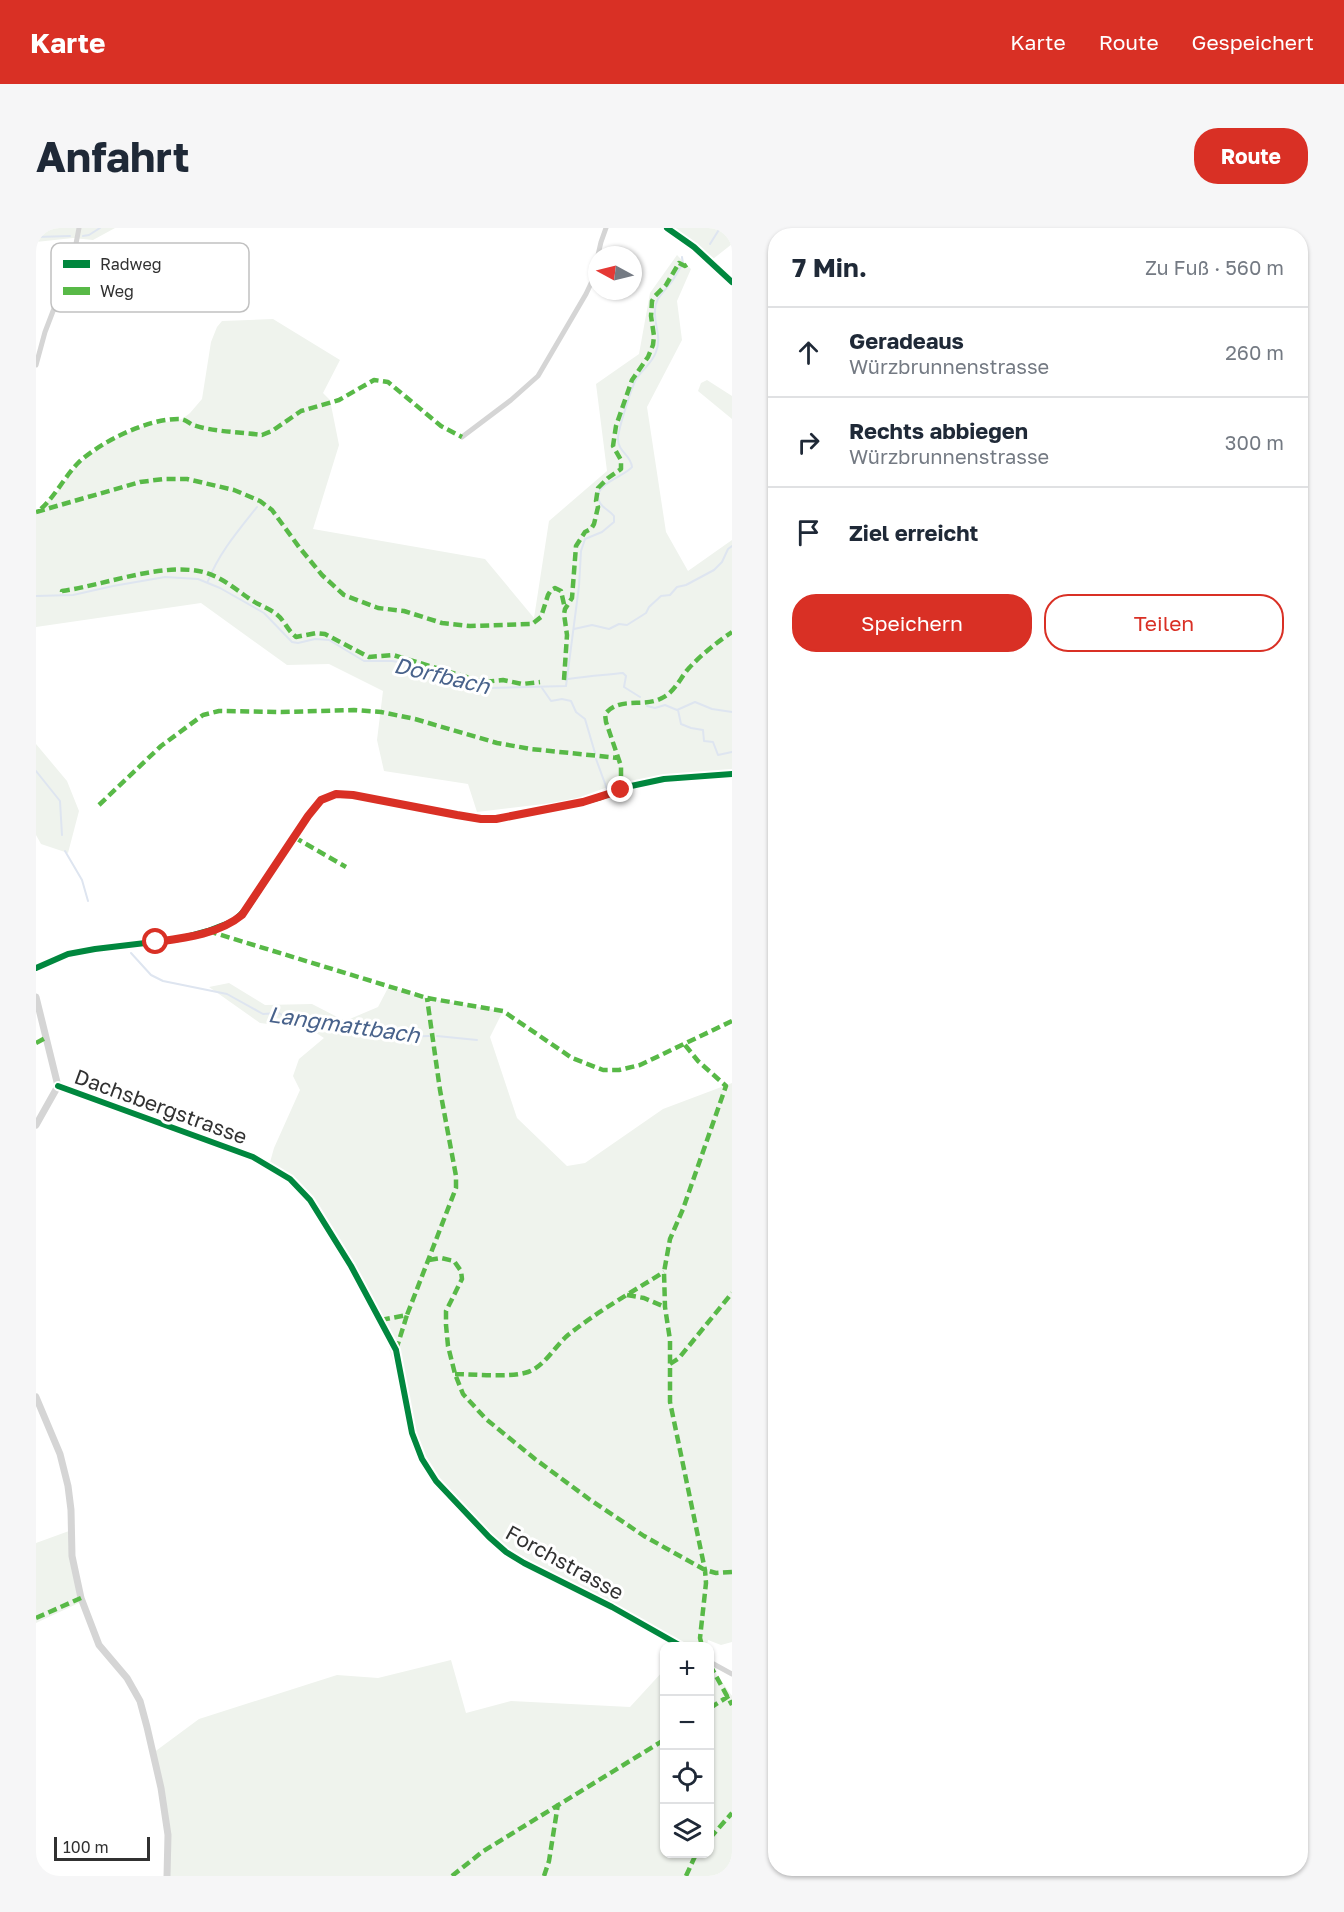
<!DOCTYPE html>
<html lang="de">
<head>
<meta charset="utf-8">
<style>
	:root { --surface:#fff; --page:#f6f6f7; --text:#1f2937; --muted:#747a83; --line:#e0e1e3; --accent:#d93025 }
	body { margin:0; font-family:"Golos Text",sans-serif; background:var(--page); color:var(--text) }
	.controls { position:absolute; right:18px; bottom:18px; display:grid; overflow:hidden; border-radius:12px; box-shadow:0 2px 4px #0004 }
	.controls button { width:54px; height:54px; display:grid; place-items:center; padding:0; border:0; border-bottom:2px solid var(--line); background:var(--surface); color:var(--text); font:30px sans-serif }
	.compass { position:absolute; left:552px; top:18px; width:54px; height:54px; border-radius:50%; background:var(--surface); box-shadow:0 2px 4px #0004; rotate:277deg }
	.scale { position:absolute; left:18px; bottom:15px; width:96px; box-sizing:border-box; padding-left:6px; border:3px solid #313131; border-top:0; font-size:16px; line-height:21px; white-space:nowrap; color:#313131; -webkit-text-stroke:4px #fff; paint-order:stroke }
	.stop { position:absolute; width:18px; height:18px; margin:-14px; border:4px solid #d93025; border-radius:50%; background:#fff }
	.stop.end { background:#d93025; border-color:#fff; box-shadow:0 2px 6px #0008 }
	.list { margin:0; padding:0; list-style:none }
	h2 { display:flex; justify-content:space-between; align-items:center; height:78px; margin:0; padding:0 24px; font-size:26px }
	h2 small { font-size:20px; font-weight:400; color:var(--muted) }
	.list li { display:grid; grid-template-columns:39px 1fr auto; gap:18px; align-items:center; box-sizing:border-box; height:90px; padding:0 24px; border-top:2px solid var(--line) }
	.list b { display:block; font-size:22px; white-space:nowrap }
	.list p { margin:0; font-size:20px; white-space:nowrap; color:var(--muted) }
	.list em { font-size:20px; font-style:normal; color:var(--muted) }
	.actions { display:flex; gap:12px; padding:18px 24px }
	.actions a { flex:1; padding:14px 0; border:2px solid var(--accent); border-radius:24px; text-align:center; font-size:21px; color:var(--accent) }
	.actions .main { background:var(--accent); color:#fff }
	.icon { flex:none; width:33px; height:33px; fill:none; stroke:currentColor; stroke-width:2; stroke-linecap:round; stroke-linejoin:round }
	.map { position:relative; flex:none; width:696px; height:1648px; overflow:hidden; border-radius:24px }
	header { display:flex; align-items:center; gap:36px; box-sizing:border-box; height:84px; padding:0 30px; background:var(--accent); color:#fff }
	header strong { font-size:28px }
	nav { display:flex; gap:33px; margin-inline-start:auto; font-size:21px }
	.intro { display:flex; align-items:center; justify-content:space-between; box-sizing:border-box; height:144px; padding:0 36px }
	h1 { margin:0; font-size:42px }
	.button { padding:15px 27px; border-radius:24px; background:var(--accent); color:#fff; font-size:21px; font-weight:700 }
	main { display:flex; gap:36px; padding:0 36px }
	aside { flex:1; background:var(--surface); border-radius:24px; box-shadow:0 2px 4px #0004 }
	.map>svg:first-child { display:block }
	.green { fill:#eff3ed }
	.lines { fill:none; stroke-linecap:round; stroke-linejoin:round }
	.stream { stroke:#dee5f0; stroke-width:2 }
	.minor { stroke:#d5d5d5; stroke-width:5 }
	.tertiary { stroke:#d5d5d5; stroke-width:7 }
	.secondary { stroke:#cfcfcf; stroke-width:8 }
	.quiet { stroke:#58b947; stroke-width:4.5; stroke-dasharray:9 4.5; stroke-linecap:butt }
	.cycleway-casing { stroke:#fff; stroke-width:10 }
	.cycleway { stroke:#00873e; stroke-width:6 }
	.route { stroke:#d93025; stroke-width:8 }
	.labels { text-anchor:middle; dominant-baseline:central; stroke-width:6; stroke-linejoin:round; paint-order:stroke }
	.street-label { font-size:21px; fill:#313131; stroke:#fff }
	.water-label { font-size:22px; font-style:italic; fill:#48628b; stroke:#fff }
	.key { fill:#fff; stroke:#c1c1c1; stroke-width:1.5 }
	.key-label { font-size:16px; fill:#313131 }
</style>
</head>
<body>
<header>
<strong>Karte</strong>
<nav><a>Karte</a><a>Route</a><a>Gespeichert</a></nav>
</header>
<div class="intro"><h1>Anfahrt</h1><a class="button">Route</a></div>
<main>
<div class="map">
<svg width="696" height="1648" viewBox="0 0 696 1648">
	<rect width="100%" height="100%" fill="#fff"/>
	<path class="green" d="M0,0H79L57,12L37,10L0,14Z
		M638,0H696V16L677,31Z
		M641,27L655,41L641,73L646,112L611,179L630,304L652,343L696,312V544L651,546L583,555L533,573L441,584L432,556L348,543L341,512L347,463L293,436L251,437L165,375L0,399V284L20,265L42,236L68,216L103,199L146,191L154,185L166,171L175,114L181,99L186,93L237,91L304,132L287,165L294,172L303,217L277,301L449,331L498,390L513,293L571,243L560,156L603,126L614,65Z
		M671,152L696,168V191L662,163L665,155Z
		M0,516L31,553L43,583L32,625L5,616L0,607Z
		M193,755L229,777L276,776L309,793L342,779L353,758L391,770L467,783L454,809L481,890L531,938L549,935L627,881L696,855V1414L685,1417L672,1412L671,1418H640V1416L453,1309L400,1253L386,1231L347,1100L315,1038L274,972L233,938L238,920L264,862L257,848L263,831L288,810L274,801L224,795L173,759Z
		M33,1303L45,1374L0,1395V1315Z
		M415,1432L430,1485L475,1473L594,1479L628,1442V1626H674V1437L696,1468V1648H134L133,1598L117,1525L163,1491L301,1447L342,1450Z"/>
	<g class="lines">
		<path class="stream" d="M0,5L4,0
			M47,8L53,7L64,0
			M0,9L34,8
			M674,16L684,0
			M172,353C183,325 202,303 221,279
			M0,368L37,367L77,358L129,349L162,351L184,360L228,385L256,414L262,415L279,411L293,412L328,433H356L369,435L416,451L452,460L530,458L543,358L545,323L549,311L566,304L578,294V288C574,283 567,280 564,275C553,257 590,248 596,239C595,227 582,224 582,211C582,202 596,157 601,150C608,140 616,135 620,124C626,107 618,99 619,83C619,70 627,65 634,56C639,50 642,42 647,36L646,29
			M538,401L556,397L573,401L583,396L591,397L610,385L613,379L625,368L634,367L641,359L650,357L678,342L686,334L692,321L696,318
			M532,451C551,448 568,447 587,445L590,448L588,459L604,469
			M506,460L515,473L526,471L535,473L540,484L549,491L559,525
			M611,478L619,480L629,477L641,482L659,474L676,481L696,484
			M642,482L645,496L655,500L667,502L668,513L677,514L682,527L696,524
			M560,531L571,561
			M0,543L24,573L26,607
			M29,623L46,652L52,673
			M95,725L115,747L127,753L191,766L227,786L243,785L256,793L285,789L305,799L337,801L365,809L393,808
			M401,808L441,812"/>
		<path class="minor" d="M562,27L565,14L570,0
			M0,137L9,104L37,31L43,0
			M426,209L475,172L502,148L550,66L558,49L561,32
			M0,740L32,726L59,721L143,711L172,703L198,693L212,679L272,588L285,572L300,566L317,567L421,587L445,591H460L547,574L565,569L595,558L628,551L696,546
			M22,858L217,929L254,951L274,972L315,1038L360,1122L376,1205L386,1231L400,1253L453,1309L470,1324L488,1335L576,1379L645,1418
			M674,1434L696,1446"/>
		<path class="tertiary" d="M0,769L22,858L0,897
			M0,1169L24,1226L32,1258L35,1282L36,1328L45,1370L63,1417L91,1450L104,1473L111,1499L125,1560L132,1607L131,1648"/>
		<path class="secondary" d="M631,0L658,19L696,54"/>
		<path class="quiet" d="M5,281C20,267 29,248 43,234C66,213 113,190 144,191C149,191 153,195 157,197C178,204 204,204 226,207L236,203L265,183L303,172L338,152L352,154L405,198L426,209
			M0,284L104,254L128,251H151L198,262L224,273L236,282L263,319L286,347L308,367L342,380L368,383L406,395L434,398L496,396L505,389L512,367L515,362L519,360L525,363L529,381
			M26,364V363C69,357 126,334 167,344C184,348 198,360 211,369C220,376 230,379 239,385C248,391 251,402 260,409L280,405L289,406L333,429L357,427L447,454L467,452L486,456L504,454
			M528,452L531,407L528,386L529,381L536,370L540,318L549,304L555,301L558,296L562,279L560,273L562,260L572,250L585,241V232L577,218L580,198L596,152L612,129L617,117L618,108L615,88L616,73L619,68L630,57L643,35L649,38L652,36
			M585,562V538L570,494L569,486C584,468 607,480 626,470C639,464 644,450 653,440C666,426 680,415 696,404
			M63,577L125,518L167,487L183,483L245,484L318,482L345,484L379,491L461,515L495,521L583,530
			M258,609L310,639
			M172,703L391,770L467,783L536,830L567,842H583L604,837L696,793
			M0,815L11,809
			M649,817L662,833L690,858L647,981L634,1011L628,1044L629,1079L634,1112V1174L669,1342L670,1355L664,1410L666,1418
			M393,1032L405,1030L418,1033L425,1043L426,1051L410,1083V1097L412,1118L419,1146L427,1166L450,1191L499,1231L553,1271L608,1308L669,1342L680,1345L696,1344
			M591,1067L608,1070L629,1079
			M345,1092L371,1087L420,960V948L404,862L391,770
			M360,1122L371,1087
			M634,1136L643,1130L696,1065
			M419,1146C438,1146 474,1150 492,1144C509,1138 519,1118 532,1107C562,1083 596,1064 628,1044
			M0,1390L45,1370
			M674,1437L696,1477
			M674,1480L696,1466
			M674,1610L696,1585
			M416,1648L446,1624L628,1512
			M508,1648L513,1633L522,1576
			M650,1648L660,1626"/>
		<defs>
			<path id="cycleway" d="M631,0L658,19L696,54
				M0,740L32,726L59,721L143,711L172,703L198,693L212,679L272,588L285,572L300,566L317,567L421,587L445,591H460L547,574L565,569L595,558L628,551L696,546
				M22,858L217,929L254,951L274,972L315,1038L360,1122L376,1205L386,1231L400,1253L453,1309L470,1324L488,1335L576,1379L645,1418"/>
		</defs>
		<use href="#cycleway" class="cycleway-casing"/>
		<use href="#cycleway" class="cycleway"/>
	</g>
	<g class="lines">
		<path class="route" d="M120,714C149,710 183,706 206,687L272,588L285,572L300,566L317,567L421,587L445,591H460L547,574L585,562"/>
	</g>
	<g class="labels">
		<g class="street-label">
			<text transform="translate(125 878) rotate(20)">Dachsbergstrasse</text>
			<text transform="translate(529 1334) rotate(29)">Forchstrasse</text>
		</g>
		<g class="water-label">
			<text transform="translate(406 447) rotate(13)">Dorfbach</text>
			<text transform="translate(308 796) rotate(8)">Langmattbach</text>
		</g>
	</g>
	<rect x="15" y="15" width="198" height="69" rx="9" class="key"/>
	<rect x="27" y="32" width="27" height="8" fill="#00873e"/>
	<rect x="27" y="59" width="27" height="8" fill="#58b947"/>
	<g class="key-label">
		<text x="64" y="42">Radweg</text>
		<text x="64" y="69">Weg</text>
	</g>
</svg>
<div class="controls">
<button>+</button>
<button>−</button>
<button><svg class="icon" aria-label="locate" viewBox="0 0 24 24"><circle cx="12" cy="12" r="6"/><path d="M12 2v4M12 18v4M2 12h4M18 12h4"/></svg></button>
<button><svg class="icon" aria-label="layers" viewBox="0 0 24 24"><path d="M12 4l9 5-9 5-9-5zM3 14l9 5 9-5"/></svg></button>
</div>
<svg class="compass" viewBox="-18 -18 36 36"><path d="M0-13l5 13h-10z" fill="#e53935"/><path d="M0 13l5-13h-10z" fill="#747a83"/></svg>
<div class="scale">100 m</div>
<div class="stop" style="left:120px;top:714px"></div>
<div class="stop end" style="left:585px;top:562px"></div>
</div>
<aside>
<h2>7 Min.<small>Zu Fuß · 560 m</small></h2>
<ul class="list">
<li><svg class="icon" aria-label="ahead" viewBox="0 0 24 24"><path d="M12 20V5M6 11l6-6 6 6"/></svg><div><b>Geradeaus</b><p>Würzbrunnenstrasse</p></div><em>260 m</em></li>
<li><svg class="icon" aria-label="right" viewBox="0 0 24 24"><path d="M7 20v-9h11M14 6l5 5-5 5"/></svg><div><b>Rechts abbiegen</b><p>Würzbrunnenstrasse</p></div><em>300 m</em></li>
<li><svg class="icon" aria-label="arrive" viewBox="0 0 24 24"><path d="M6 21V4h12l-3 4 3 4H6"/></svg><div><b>Ziel erreicht</b></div></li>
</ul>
<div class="actions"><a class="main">Speichern</a><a>Teilen</a></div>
</aside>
</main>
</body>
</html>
